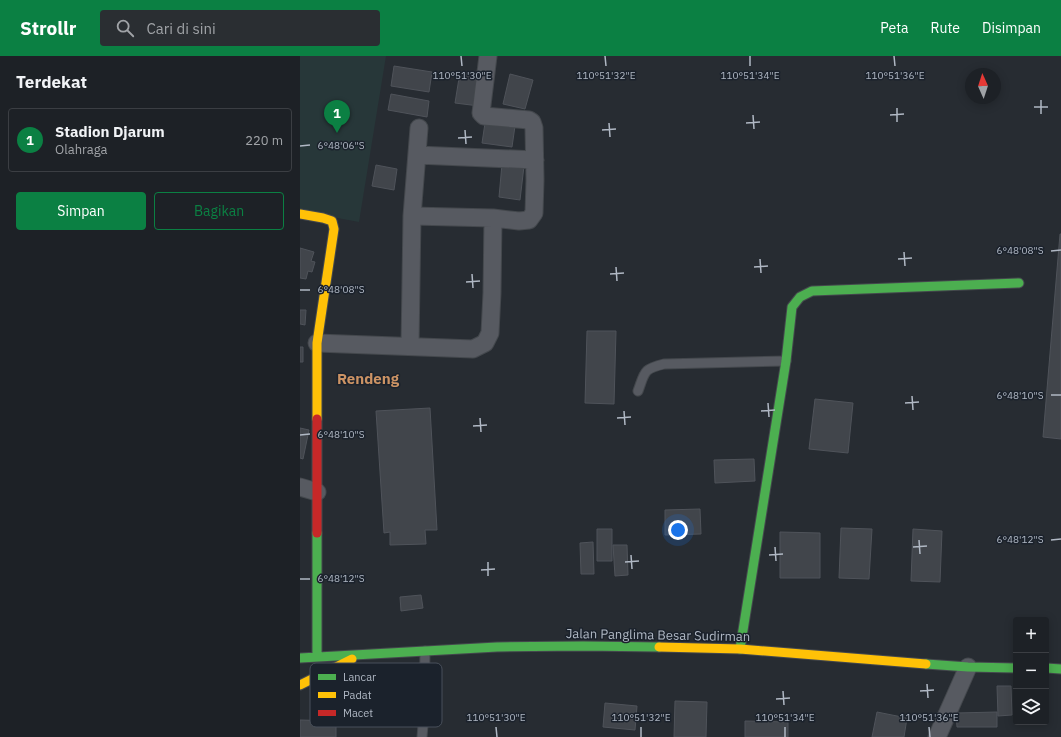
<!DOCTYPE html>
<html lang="id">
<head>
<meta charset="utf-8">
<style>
	:root { --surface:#1d2126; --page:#2a2e32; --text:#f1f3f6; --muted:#a0a3a7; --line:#3b3e43; --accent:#0b8043 }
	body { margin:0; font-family:"IBM Plex Sans",sans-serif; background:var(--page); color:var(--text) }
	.controls { position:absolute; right:12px; bottom:12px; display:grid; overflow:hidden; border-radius:4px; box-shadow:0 2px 10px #0003 }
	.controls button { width:36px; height:36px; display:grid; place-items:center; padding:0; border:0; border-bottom:1px solid var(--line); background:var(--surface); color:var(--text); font:20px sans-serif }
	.compass { position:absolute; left:665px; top:12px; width:36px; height:36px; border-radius:50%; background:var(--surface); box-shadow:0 2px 10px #0003; rotate:357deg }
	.you { position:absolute; left:378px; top:474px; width:14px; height:14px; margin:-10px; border:3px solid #fff; border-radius:50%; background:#1a73e8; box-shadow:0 0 0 6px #1a73e833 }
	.badge { display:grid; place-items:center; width:26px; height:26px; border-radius:50%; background:var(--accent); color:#fff; font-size:13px; font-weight:700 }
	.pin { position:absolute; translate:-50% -33px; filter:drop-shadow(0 1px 2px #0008) }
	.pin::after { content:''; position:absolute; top:21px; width:14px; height:12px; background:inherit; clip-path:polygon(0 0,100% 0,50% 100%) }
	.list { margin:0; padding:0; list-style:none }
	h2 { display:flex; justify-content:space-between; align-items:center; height:52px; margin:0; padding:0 16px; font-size:17px }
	h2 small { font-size:13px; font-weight:400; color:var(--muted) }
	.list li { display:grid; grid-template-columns:26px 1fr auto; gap:12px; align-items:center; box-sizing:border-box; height:64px; margin:0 8px 8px; padding:0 8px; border:1px solid var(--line); border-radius:4px }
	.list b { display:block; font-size:15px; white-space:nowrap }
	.list p { margin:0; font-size:13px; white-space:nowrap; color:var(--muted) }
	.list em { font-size:13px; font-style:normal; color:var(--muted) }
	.actions { display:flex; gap:8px; padding:12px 16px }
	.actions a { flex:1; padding:9px 0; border:1px solid var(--accent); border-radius:4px; text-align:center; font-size:14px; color:var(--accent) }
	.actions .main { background:var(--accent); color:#fff }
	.icon { flex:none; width:22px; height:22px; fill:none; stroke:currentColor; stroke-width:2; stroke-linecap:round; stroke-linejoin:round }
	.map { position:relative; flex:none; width:761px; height:681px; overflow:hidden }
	header { display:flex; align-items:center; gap:24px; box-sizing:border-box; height:56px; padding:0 20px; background:var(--accent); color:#fff }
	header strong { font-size:19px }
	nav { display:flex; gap:22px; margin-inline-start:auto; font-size:14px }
	.search { width:280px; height:36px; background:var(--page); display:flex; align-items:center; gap:10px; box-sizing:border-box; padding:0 14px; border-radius:4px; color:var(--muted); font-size:15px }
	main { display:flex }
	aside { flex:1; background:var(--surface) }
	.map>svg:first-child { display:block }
	.green { fill:#273739 }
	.building { fill:#41454b; stroke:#4f535a }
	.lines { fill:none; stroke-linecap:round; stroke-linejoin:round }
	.lane-casing { stroke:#44484d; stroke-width:11 }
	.street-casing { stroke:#44484d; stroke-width:19 }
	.fast-casing { stroke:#44484d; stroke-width:11 }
	.slow-casing { stroke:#44484d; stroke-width:11 }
	.jam-casing { stroke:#44484d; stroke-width:11 }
	.lane { stroke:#575a61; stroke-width:9 }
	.street { stroke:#575a61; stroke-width:17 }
	.fast { stroke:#4caf50; stroke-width:9 }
	.slow { stroke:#ffc107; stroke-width:9 }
	.jam { stroke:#c62828; stroke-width:9 }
	.ticks { fill:none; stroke:#b0b8c4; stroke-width:1.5 }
	.labels { text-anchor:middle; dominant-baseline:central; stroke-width:3; stroke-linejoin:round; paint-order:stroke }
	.street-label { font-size:13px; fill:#b0b8c4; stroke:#1b222c }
	.quarter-label { font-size:15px; font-weight:bold; fill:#cc9364; stroke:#1b222c }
	.key { fill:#1b222c; stroke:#484f5a; stroke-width:1 }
	.key-label { font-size:11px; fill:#b0b8c4 }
	.ticks-label { font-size:10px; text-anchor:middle; fill:#b0b8c4; stroke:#1b222c; stroke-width:3; stroke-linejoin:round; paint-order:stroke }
</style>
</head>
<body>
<header>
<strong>Strollr</strong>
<div class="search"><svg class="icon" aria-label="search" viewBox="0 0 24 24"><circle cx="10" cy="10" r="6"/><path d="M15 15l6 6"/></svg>Cari di sini</div>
<nav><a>Peta</a><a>Rute</a><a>Disimpan</a></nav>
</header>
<main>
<aside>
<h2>Terdekat<small></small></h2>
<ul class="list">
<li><span class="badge">1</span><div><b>Stadion Djarum</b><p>Olahraga</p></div><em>220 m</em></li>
</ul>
<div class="actions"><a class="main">Simpan</a><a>Bagikan</a></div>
</aside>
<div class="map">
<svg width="761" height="681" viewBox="0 0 761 681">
	<rect width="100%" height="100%" fill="#272c32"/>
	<path class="green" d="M0,0H86L59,166L0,155Z"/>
	<path class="building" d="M94,10L132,16L129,36L91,30Z
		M160,16L184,20L179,50L155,47Z
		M210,18L233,24L225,53L203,48Z
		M91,38L129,45L127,61L88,54Z
		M185,67L215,70L212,91L182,87Z
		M202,108L224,110L220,144L199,141Z
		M76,109L97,113L94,134L72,130Z
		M760,178H761V383L743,381Z
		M0,192L14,196L11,205L15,206L12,216L8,215L6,223L0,222Z
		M0,254H6L5,269L0,268Z
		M287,275H316L314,348L285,347Z
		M0,291H3V306H0Z
		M515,343L553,347L548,397L509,393Z
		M130,352L137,474H125L126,488L90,489V476L84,477L76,355Z
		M0,372L9,374L3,403L0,402Z
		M454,403L455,425L415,427L414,404Z
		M400,453L401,478L365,479V454Z
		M541,472L572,473L569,523L539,522Z
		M297,473H312V505H297Z
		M613,473L642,475L640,526L611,525Z
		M480,476L520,477V522H480Z
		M293,486L294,518H281L280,487Z
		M313,489H327L328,519L315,520Z
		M121,539L123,552L101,555L100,541Z
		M697,630H711L712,659L698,660Z
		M375,645L407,646L406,681H374Z
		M305,647L337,650L335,674L303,671Z
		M577,656L607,662L604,681H572Z
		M697,656V671H657L656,657Z
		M0,664L36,665V681H0Z
		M445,665L488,666V681H445Z"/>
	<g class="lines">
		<defs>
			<path id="lane" d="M338,335C345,316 343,313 364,308L486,305
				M122,681L124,657L125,595"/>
			<path id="street" d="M188,0L181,57L184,60L229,64L232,66L234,72L235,124L234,157L229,164L219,165L193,162
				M117,99L235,104
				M17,287L173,293L185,287L190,277L192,237L193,162L112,160L119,72
				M110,290L112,160
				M0,431L17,436
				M637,681L668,611"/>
			<path id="fast" d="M17,477V601
				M440,593L486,305L492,251L500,241L512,235L719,227
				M0,602L197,591L283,590L359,591
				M626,608L668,611L716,612
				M746,612L761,613"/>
			<path id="slow" d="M0,158L23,162L32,165L34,173L17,287V363
				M359,591L440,593L626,608
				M0,629L52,603"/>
			<path id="jam" d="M17,363V477"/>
		</defs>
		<use href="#lane" class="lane-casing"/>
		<use href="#street" class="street-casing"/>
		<use href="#fast" class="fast-casing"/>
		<use href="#slow" class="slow-casing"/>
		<use href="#jam" class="jam-casing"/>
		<use href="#lane" class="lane"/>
		<use href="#street" class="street"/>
		<use href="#fast" class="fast"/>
		<use href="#slow" class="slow"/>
		<use href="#jam" class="jam"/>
	</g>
	<path class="ticks" d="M161,0L162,10M305,0L306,10M450,0V10M594,0L595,10M741,44V58M734,51H748M597,52V66M453,59L454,73M590,59L604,58M309,67L310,81M446,67L460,66M165,74L166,88M302,74L316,73M158,82L172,81M0,90L10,89M751,195L761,194M604,196L605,210M460,203L461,217M598,203L612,202M316,211L317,225M454,211L468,210M172,218L173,232M310,218L324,217M166,226L180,225M0,234H10M751,339H761M612,340L613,354M468,347L469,361M605,347L619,346M324,355L325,369M461,355L475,354M180,362L181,376M317,362L331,361M173,370L187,369M0,379L10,378M619,484L620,498M751,484L761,483M475,491L476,505M613,491L627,490M331,499L332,513M469,499L483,498M188,506V520M325,506L339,505M181,514L195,513M0,523H10M627,628L628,642M483,635L484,649M620,635L634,634M476,643L490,642M196,671L197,681M341,671V681M485,671V681M629,671L630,681"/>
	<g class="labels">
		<g class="street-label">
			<text transform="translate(358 579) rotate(1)">Jalan Panglima Besar Sudirman</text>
		</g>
		<g class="quarter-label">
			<text x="68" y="322">Rendeng</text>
		</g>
	</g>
	<rect x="10" y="607" width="132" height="64" rx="6" class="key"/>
	<rect x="18" y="618" width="18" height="6" fill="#4caf50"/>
	<rect x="18" y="636" width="18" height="6" fill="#ffc107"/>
	<rect x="18" y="654" width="18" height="6" fill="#c62828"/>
	<g class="key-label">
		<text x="43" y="625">Lancar</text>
		<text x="43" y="643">Padat</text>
		<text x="43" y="661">Macet</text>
	</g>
	<g class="ticks-label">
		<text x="162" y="23">110°51'30"E</text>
		<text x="306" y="23">110°51'32"E</text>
		<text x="450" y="23">110°51'34"E</text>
		<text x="595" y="23">110°51'36"E</text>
		<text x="41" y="93">6°48'06"S</text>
		<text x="720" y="198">6°48'08"S</text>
		<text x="41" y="237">6°48'08"S</text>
		<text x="720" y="343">6°48'10"S</text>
		<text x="41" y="382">6°48'10"S</text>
		<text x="720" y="487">6°48'12"S</text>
		<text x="41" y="526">6°48'12"S</text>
		<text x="196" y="665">110°51'30"E</text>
		<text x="341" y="665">110°51'32"E</text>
		<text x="485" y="665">110°51'34"E</text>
		<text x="629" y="665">110°51'36"E</text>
	</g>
</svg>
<div class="controls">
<button>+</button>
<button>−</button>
<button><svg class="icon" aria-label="layers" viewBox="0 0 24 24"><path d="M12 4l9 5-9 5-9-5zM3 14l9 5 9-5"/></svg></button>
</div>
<svg class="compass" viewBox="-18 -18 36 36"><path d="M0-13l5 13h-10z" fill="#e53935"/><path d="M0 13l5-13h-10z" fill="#a0a3a7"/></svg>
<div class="you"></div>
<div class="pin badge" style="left:37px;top:77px">1</div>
</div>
</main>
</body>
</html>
